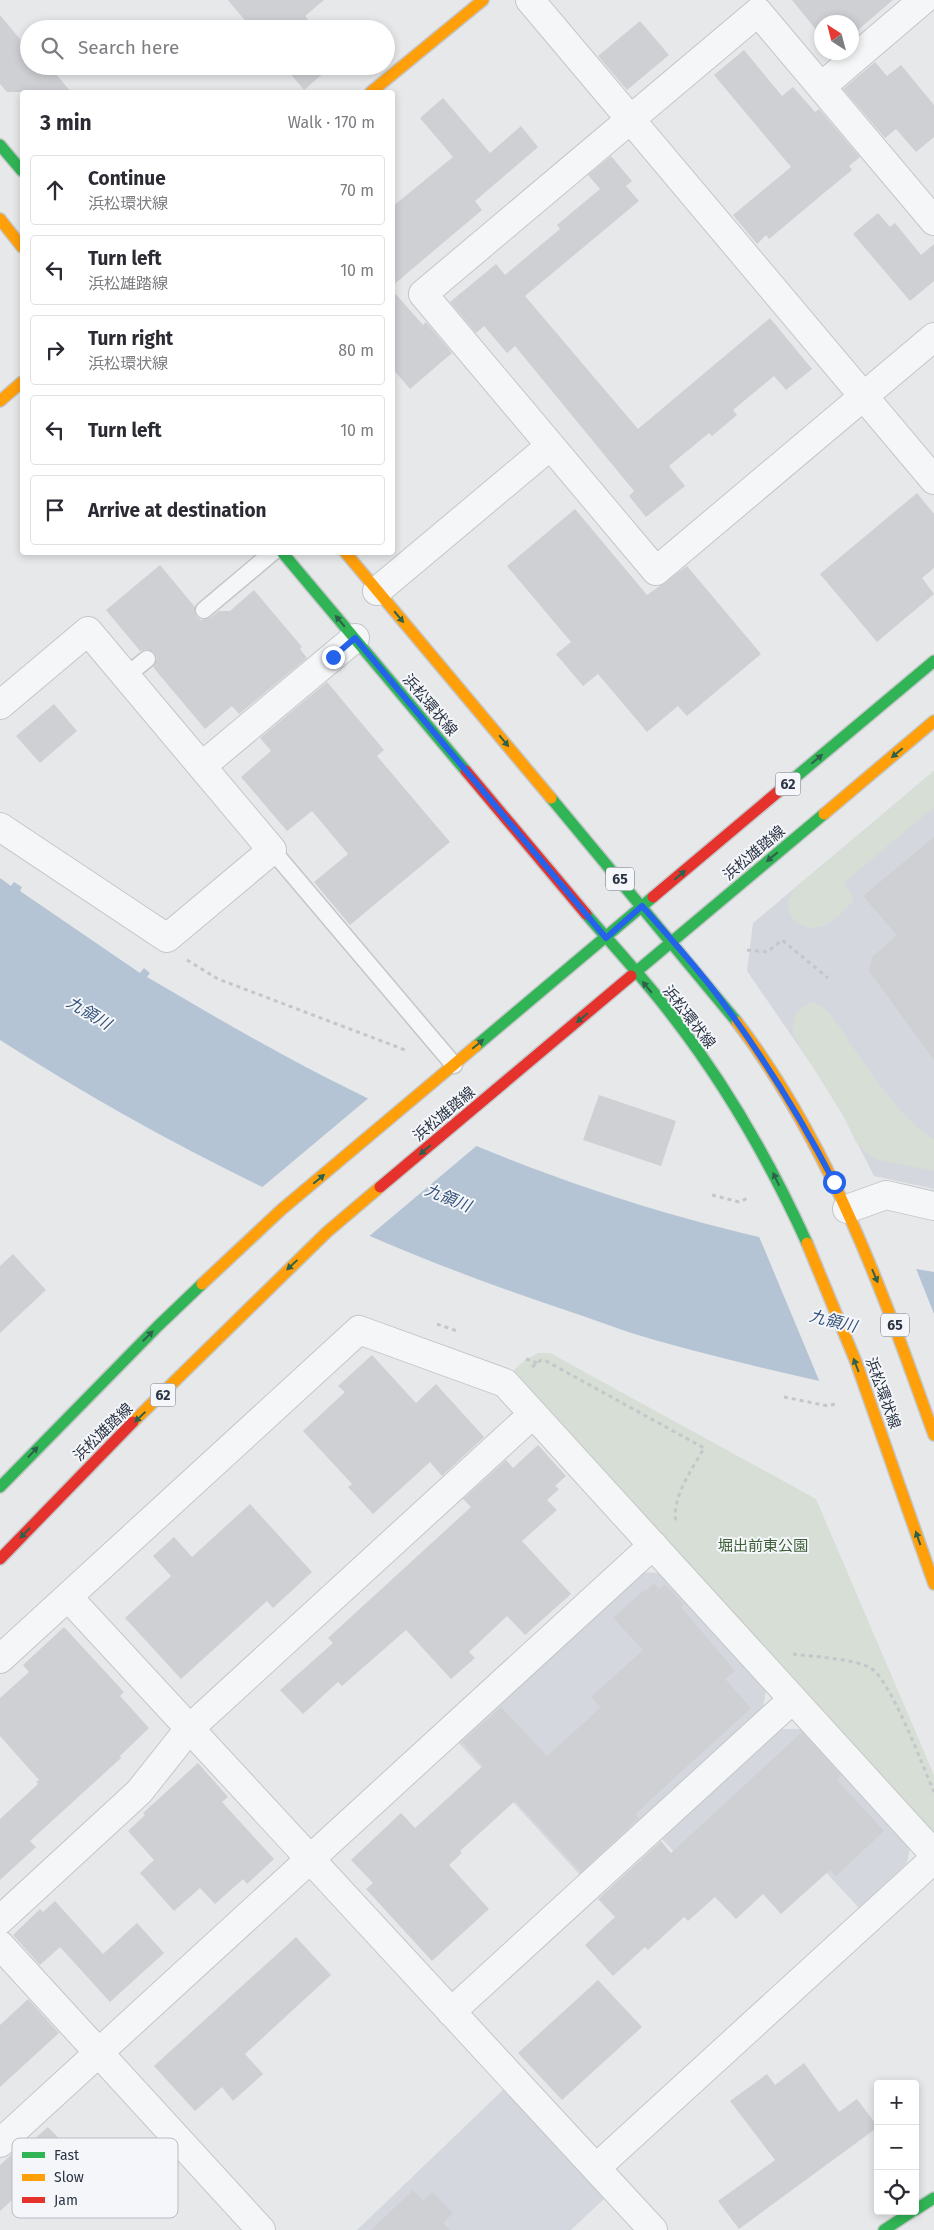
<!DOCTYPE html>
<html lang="en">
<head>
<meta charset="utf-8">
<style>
	:root { --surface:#fff; --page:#f7f7f7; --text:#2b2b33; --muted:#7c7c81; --line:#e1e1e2 }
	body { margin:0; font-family:"Fira Sans","Noto Sans JP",sans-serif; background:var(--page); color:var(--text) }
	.controls { position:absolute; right:15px; bottom:15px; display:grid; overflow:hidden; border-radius:5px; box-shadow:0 2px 8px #0003 }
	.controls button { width:45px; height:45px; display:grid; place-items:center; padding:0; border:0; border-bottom:1px solid var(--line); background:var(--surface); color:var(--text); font:25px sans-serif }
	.compass { position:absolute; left:814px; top:15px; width:45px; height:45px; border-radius:50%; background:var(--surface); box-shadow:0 2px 8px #0003; rotate:324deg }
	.stop { position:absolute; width:15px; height:15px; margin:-11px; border:4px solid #2563eb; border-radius:50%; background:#fff }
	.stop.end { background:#2563eb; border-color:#fff; box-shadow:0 1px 5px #0008 }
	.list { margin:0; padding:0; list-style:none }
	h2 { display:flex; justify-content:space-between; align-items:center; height:65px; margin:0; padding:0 20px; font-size:21px }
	h2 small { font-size:16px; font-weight:400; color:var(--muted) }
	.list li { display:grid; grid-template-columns:32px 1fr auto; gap:15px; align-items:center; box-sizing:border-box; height:70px; margin:0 10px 10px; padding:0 10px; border:1px solid var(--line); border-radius:5px }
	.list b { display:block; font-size:19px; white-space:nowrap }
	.list p { margin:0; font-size:16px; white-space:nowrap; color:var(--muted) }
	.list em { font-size:16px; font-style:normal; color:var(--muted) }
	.icon { flex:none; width:28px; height:28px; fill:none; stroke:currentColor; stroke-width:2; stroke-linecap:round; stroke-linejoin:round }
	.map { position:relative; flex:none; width:934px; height:2230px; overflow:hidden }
	.search { position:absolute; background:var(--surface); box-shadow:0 2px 8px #0003; left:20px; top:20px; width:375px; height:55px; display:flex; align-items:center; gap:12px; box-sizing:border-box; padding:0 18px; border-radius:28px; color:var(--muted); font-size:19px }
	.panel { position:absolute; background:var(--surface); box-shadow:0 2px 8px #0003; left:20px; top:90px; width:375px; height:465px; border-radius:5px }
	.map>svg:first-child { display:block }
	.built { fill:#d4d7dd }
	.green { fill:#d6ded6 }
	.water { fill:#b4c4d5 }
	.pier { fill:#e6e8ea }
	.building { fill:#ced0d3 }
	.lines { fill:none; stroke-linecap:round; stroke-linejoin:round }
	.lane-casing { stroke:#c4c6c8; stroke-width:19 }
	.street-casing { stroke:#c4c6c8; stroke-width:30 }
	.fast-casing { stroke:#c4c6c8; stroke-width:14 }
	.slow-casing { stroke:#c4c6c8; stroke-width:14 }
	.jam-casing { stroke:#c4c6c8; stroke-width:14 }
	.path { stroke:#c5c6ca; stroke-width:3; stroke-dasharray:4 4; stroke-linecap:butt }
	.lane { stroke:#f5f6f7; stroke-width:16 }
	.street { stroke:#f5f6f7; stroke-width:28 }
	.fast { stroke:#30b455; stroke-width:11 }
	.slow { stroke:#ff9f0a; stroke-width:11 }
	.jam { stroke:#e5322d; stroke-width:11 }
	.oneway { fill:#2d614b }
	.route { stroke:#2563eb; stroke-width:6 }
	.labels { text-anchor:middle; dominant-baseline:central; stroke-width:4; stroke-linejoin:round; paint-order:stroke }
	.shield { fill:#f4f6f9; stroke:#676e7b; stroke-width:1 }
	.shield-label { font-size:14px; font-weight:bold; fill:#2b3445 }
	.street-label { font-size:15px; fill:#2b3445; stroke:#f4f6f9 }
	.park-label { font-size:15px; fill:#3f6138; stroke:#f4f6f9 }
	.water-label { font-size:16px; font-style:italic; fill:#34527a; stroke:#f4f6f9 }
	.key { fill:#f4f6f9; stroke:#b8bcc3; stroke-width:1 }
	.key-label { font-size:14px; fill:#2b3445 }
</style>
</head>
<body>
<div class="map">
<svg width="934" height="2230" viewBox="0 0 934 2230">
	<rect width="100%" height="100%" fill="#e6e8ea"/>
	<path class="built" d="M934,771V1189L874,1176L843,1115L813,1067L747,971L753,923Z
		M640,1572L659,1573L766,1690L763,1708L580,1875L456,1740Z
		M782,1729H801L910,1848L907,1863L859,1908L797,1841L725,1907L662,1839Z
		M505,2088L606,2197L571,2230H357Z"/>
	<path class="green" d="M934,771V807L847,880L845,884L854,899L852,903C844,910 834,921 825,925C808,933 788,923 788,904C788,899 792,893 794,889Z
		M812,1002L821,1006L831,1015C862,1058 890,1109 934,1140V1171L879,1160L868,1154L856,1142L843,1115L793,1035C791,1017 795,1010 812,1002Z
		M538,1353H550L816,1499L934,1775V1832L513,1371L525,1360Z"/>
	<path class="water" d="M0,878L11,886L14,882L22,887L20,891L140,973L144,968L150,973L147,977C232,1027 316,1076 406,1116C496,1156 590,1192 685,1218C767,1241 850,1258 934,1272V1404C843,1387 752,1367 662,1342C631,1334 601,1322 571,1312C370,1246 178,1154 0,1040Z"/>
	<path class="pier" d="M371,1096L406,1113L480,1143L367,1238L260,1189Z
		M758,1234L828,1251L915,1266L934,1314V1407L821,1385Z"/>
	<path class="building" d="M228,0H324L305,16L315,29H252Z
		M792,0H893L852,35V22H822V37Z
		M0,15L29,50V66H49L71,92H7L0,84Z
		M640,21L669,55L627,90L598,56Z
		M744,50L782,96L793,87L815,112L819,109L860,157L849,166L852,170L824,193L769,239L766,235L757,244L733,215L791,167L714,75Z
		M875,62L887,76L901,65L934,105V137L916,152L896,129L885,138L843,89Z
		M284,66H332L304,90Z
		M443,98L490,153L521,126L538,147L475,201L482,210L392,286V207L453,157L420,118Z
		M611,156L632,181L626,186L639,201L525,296L638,429L770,318L812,369L786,390L774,376L733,410L737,415L712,436L709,433L669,466L685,486L646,517L629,496L634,491L515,346L507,353L484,326L476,333L450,302L496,264L505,275L560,229L557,225L600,189L588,175Z
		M878,213L890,227L895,223L921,255L934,244V281L910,301L853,234Z
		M392,290L423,325L426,322L452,353L410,389L392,368Z
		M917,493L934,514V568L922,578L934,594L877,642L820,574Z
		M575,509L647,595L687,566L761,654L687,716L678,706L647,732L598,674L583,686L556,654L571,642L507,566Z
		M160,565L195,607L196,616L201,620L210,618L219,611H230L254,590L302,647L300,649L307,658L239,714L232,706L205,729L153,667L157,658L154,652L146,649L140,651L106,610Z
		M327,682L384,750L377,756L450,842L350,925L314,882L348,854L312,811L287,831L241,777L271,751L260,738Z
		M54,704L77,731L40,763L16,736Z
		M934,837V1060L869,971L872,957L897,935L863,896Z
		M599,1095L676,1121L661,1166L583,1140Z
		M13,1254L46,1290L0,1333V1266Z
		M372,1355L416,1403L436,1384L484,1437L442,1476L430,1462L373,1514L348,1487L352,1484L303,1431L345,1392L338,1386Z
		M538,1445L566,1476L555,1486L559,1489L547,1500L557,1510L522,1541L571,1594L525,1635L507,1616L469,1652L475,1658L451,1679L406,1630L342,1686L338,1682L303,1714L280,1690L333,1643L328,1638L471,1507L463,1499L506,1460L513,1468Z
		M250,1504L312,1572L273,1608L267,1601L181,1679L125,1618L171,1576L153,1556L174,1537L192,1557Z
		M654,1583L659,1589L665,1584L684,1604L681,1607L735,1671L725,1679L751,1708L635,1814L639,1818L581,1872L515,1801L460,1851L462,1853L449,1865L489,1909L432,1961L366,1889L373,1883L351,1860L401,1813L415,1828L483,1766L462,1742L501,1707L547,1756L586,1721L600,1707L591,1697L643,1650L613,1618L644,1590L645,1591Z
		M64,1627L124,1692L120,1696L149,1728L120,1756L121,1758L30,1841L36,1847L0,1880V1819L38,1784L36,1782L39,1780L0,1736V1698L29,1672L23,1665Z
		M802,1732L841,1775L837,1780L884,1831L836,1876L830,1870L781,1914L763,1894L736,1919L715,1897L688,1921L684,1917L648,1950L645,1947L613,1976L585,1945L615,1917L598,1899L661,1841L671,1853Z
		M198,1763L228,1797L222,1802L274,1859L247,1884L243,1879L215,1904L200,1888L174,1911L140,1873L154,1860L128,1831L145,1815L143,1813Z
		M55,1901L103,1954L137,1923L164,1953L110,2002L60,1947L40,1965L13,1935L40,1909L43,1912Z
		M296,1937L331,1975L245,2054L263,2074L233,2101L222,2087L195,2111L154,2066Z
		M598,1980L642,2027L562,2100L518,2053Z
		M28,1999L59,2033L0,2087V2025Z
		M804,2063L839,2112L857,2099L878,2127L739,2229L718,2201L775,2160L730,2101L767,2074L775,2085Z
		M48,2127L65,2145L49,2160L52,2164L0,2211V2165L29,2138L32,2141Z
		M413,2190L423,2201L432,2192L453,2213L443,2223L450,2230H371Z"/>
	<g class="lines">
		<defs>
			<path id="lane" d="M204,610L273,552
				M126,676L147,659
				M272,850L454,1065"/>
			<path id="street" d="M530,0L934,480
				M821,87L923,0
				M934,221L758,12L423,294L656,571L934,337
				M377,591L550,446
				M0,705L88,631L272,850L167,938L0,827
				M202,766L355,638
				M847,1209L886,1195L934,1206
				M68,1597L653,2230
				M0,1659L359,1330L505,1383L934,1854
				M0,1920L139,1792L189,1729L533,1414
				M0,1945L261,2230
				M451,2012L793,1699
				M0,2143L653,1545
				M596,2168L934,1859"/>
			<path id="fast" d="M0,145L22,171
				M282,552L466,771
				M779,791L934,661
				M551,798L737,1022
				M586,914C616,949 647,982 674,1018C728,1088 771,1164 807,1243
				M631,976L824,814
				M476,1046L653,897
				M0,1487L158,1326L202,1284
				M915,2210L934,2198
				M884,2230L913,2211"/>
			<path id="slow" d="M371,92L483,0
				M0,219L22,247
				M0,401L22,382
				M345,552L551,798
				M824,814L934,721
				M737,1022C830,1144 883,1292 934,1435
				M807,1243L856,1362L934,1584
				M202,1284L281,1210L476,1046
				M133,1422L327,1232L380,1187"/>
			<path id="jam" d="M466,771L586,914
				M653,897L779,791
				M380,1187L631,976
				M0,1559L133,1422"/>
		</defs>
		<use href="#lane" class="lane-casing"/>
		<use href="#street" class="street-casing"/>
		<use href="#fast" class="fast-casing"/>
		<use href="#slow" class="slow-casing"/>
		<use href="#jam" class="jam-casing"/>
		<path class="path" d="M747,950L767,952L782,940L828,978
			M187,960L218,979L408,1051
			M712,1195L739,1202L748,1198
			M437,1324L457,1331
			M526,1359L537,1363
			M532,1367L541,1360L546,1361L704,1448C692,1470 671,1497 676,1523
			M784,1397L828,1406L835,1404
			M793,1654C815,1657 849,1658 869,1667C890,1677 923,1767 934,1792"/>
		<use href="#lane" class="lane"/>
		<use href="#street" class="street"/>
		<use href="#fast" class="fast"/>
		<use href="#slow" class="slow"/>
		<use href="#jam" class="jam"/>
	</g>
	<defs><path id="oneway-solid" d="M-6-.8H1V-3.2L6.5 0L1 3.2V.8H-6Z" transform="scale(1.25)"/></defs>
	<g class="oneway">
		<use href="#oneway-solid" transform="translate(399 617) rotate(50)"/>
		<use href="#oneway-solid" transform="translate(340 621) rotate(-130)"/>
		<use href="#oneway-solid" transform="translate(504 741) rotate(50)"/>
		<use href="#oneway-solid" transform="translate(897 753) rotate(140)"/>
		<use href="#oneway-solid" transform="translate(817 759) rotate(-40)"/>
		<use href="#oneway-solid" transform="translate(772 857) rotate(140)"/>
		<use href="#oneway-solid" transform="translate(680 875) rotate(-40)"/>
		<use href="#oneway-solid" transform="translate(647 987) rotate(-130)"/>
		<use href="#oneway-solid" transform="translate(582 1018) rotate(140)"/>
		<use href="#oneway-solid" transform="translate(478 1044) rotate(-40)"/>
		<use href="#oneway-solid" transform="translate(425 1150) rotate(140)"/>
		<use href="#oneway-solid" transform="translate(319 1179) rotate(-40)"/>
		<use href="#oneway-solid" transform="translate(776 1179) rotate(-116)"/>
		<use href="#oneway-solid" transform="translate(292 1265) rotate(137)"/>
		<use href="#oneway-solid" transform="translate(875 1276) rotate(67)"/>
		<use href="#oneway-solid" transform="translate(148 1336) rotate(-45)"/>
		<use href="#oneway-solid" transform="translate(856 1365) rotate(-111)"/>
		<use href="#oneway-solid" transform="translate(140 1417) rotate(136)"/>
		<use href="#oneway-solid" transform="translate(33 1452) rotate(-47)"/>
		<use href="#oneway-solid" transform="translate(25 1533) rotate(134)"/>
		<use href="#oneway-solid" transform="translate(918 1538) rotate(-109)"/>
	</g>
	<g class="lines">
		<path class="route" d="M333,657L355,638L606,938L642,906C669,937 697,967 721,1000C764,1058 801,1118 834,1182"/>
	</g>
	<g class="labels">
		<g class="shield">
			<rect x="775.5" y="772.5" width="25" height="23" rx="4"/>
			<rect x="606" y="867.5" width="28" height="23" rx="4"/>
			<rect x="881" y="1313.5" width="28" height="23" rx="4"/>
			<rect x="150.5" y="1383.5" width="25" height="23" rx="4"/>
		</g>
		<g class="shield-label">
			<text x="788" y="784">62</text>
			<text x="620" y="879">65</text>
			<text x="895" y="1325">65</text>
			<text x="163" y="1395">62</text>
		</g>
		<g class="street-label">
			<text transform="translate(430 705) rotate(50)">浜松環状線</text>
			<text transform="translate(754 853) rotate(-40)">浜松雄踏線</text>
			<text transform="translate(689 1017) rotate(52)">浜松環状線</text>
			<text transform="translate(444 1114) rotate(-40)">浜松雄踏線</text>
			<text transform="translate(883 1393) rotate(70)">浜松環状線</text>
			<text transform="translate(103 1432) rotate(-44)">浜松雄踏線</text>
		</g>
		<g class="park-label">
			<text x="763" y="1546">堀出前東公園</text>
		</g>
		<g class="water-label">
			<text transform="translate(89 1013) rotate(31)">九領川</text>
			<text transform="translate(448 1198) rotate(22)">九領川</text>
			<text transform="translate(833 1321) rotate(14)">九領川</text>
		</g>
	</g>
	<rect x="12" y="2138" width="166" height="80" rx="8" class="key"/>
	<rect x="22" y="2152" width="23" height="6" fill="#30b455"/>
	<rect x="22" y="2174" width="23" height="7" fill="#ff9f0a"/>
	<rect x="22" y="2197" width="23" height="6" fill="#e5322d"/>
	<g class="key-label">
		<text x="54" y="2160">Fast</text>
		<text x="54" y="2182">Slow</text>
		<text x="54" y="2205">Jam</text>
	</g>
</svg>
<div class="controls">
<button>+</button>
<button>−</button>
<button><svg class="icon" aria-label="locate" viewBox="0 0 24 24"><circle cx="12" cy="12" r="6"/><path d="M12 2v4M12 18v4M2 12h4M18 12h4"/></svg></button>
</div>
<svg class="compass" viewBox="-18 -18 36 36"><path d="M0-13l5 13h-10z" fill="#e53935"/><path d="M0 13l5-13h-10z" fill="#7c7c81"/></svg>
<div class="stop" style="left:834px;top:1182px"></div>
<div class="stop end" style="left:333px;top:657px"></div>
<div class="search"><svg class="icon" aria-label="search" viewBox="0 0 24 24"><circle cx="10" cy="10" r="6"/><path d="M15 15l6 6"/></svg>Search here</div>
<section class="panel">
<h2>3 min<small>Walk · 170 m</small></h2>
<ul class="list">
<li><svg class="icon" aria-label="ahead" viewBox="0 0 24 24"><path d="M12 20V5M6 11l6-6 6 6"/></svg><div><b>Continue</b><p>浜松環状線</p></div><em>70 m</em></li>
<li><svg class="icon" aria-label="left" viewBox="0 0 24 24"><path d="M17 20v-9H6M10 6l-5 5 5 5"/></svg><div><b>Turn left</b><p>浜松雄踏線</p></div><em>10 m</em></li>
<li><svg class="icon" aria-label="right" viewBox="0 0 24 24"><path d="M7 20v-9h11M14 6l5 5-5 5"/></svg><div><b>Turn right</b><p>浜松環状線</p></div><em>80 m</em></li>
<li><svg class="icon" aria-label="left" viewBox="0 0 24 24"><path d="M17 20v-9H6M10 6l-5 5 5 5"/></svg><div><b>Turn left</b></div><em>10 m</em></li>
<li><svg class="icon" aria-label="arrive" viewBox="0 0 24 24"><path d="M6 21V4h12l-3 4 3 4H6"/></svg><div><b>Arrive at destination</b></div></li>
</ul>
</section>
</div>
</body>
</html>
